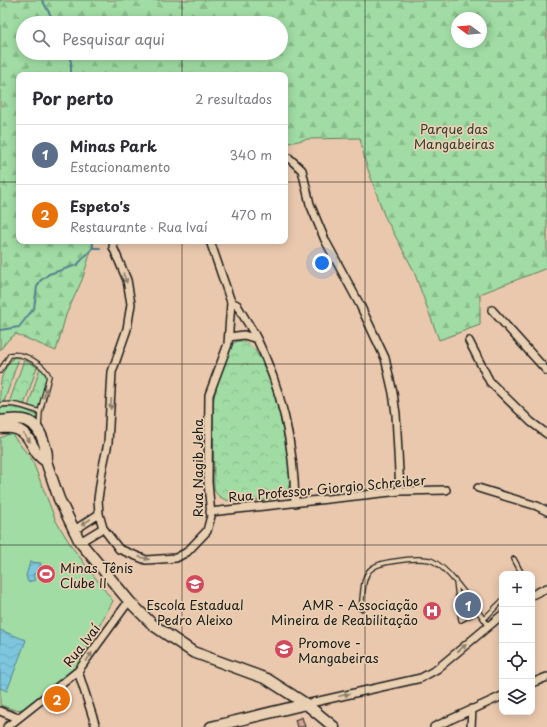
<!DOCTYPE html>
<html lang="pt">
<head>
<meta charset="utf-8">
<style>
	:root { --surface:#fff; --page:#f2f2f3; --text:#2b2b33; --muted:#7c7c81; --line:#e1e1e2; --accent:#d1495b }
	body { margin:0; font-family:"Playpen Sans",sans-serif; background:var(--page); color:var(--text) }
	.controls { position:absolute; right:12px; bottom:12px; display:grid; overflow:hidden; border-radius:8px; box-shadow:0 2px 10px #0003 }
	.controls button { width:36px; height:36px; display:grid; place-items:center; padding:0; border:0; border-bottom:1px solid var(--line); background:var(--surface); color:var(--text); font:20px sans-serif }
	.compass { position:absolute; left:451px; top:12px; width:36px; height:36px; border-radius:50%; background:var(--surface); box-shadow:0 2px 10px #0003; rotate:286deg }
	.you { position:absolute; left:322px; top:263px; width:14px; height:14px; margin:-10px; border:3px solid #fff; border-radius:50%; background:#1a73e8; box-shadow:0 0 0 6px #1a73e833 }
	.badge { display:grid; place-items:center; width:26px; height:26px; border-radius:50%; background:var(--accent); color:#fff; font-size:13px; font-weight:700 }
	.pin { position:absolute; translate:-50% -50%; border:2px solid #fff; box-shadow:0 1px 4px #0006 }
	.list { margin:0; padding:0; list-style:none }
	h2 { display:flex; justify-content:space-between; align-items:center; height:52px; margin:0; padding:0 16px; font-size:17px }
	h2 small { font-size:13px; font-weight:400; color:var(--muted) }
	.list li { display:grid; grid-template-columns:26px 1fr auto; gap:12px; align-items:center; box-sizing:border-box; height:60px; padding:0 16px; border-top:1px solid var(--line) }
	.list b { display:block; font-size:15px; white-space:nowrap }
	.list p { margin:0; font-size:13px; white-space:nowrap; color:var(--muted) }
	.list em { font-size:13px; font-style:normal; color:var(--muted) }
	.icon { flex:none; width:22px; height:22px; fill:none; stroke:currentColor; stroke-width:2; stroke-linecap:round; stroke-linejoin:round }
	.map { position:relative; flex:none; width:547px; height:727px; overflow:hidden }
	.search { position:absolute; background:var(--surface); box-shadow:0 2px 10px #0003; left:16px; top:16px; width:272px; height:44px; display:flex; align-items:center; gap:10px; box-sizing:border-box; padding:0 14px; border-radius:22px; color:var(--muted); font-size:15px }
	.panel { position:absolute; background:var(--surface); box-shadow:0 2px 10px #0003; left:16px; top:72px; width:272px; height:172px; border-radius:8px }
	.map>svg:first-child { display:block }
	.forest { fill:url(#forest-firs); stroke:#5e7c60; fill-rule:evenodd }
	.park { fill:url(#park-crowns); stroke:#5e7c60 }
	.pitch { fill:#a0dca3; stroke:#5e7c60 }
	.water { fill:url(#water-waves); stroke:#568290 }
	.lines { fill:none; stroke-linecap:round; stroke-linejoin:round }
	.stream { stroke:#568290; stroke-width:2 }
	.building { fill:#d2a292; stroke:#1c1c1c }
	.lane-casing { stroke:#1c1c1c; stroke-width:6 }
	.street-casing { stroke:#1c1c1c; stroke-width:10 }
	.secondary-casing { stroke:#1c1c1c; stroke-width:13 }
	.lane { stroke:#ead0b2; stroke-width:3.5 }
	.street { stroke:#ead0b2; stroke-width:7 }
	.secondary { stroke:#ead0b2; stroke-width:10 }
	.oneway { fill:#8d7f6e }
	.grid { fill:none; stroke:#1c1c1c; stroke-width:1; stroke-opacity:0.55 }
	.labels { text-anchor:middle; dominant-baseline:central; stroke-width:3.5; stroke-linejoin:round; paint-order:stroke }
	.park-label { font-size:13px; fill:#364237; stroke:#ead0b2 }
	.street-label { font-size:13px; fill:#1c1c1c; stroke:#ead0b2 }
	.poi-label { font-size:13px; fill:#1c1c1c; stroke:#ead0b2; text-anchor:start }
</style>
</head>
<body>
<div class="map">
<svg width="547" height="727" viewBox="0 0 547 727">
	<defs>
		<pattern id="forest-firs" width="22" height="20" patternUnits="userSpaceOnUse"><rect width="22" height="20" fill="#a0dca3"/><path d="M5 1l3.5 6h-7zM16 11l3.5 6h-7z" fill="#89bc8c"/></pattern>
		<pattern id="park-crowns" width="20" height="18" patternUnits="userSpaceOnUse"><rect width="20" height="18" fill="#a0dca3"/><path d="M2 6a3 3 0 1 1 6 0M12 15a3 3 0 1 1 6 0" fill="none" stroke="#89bc8c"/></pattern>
		<pattern id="water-waves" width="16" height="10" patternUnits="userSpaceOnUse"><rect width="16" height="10" fill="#7dc6dd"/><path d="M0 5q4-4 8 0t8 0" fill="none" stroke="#6baabd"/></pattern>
	</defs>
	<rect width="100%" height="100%" fill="#eac8ad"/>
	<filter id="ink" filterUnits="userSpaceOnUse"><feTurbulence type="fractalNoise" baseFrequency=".025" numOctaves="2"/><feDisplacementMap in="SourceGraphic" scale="8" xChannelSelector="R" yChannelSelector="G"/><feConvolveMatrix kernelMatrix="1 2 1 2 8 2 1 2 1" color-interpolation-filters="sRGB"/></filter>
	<g filter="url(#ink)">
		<path class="forest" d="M0,0H547V268L480,294V325L439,340L413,269L384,215L365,161L360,138L307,139L285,144V75H19V241H94L82,280L66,315L56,351L16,334L8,340L0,350ZM457,18H481V42H457ZM23,23H281V53H23Z"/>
		<path class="park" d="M238,341C271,337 289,457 290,481L288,490L280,498C262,499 221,510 214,489L213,402L218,380L232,344Z
			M14,357L19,358L4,402L0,403C0,381 0,373 14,357Z
			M24,360L37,367L24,405L9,403Z
			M40,368L47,376L38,410L28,407Z
			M13,407L25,410L37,415V424L0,419V408Z"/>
		<path class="pitch" d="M11,433L32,460L56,521L72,547L113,601L77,666L23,709L15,710L0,705V438Z"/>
		<path class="water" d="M30,562L41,563L38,573L33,575L35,580L28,582L26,576Z
			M0,630L26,640L7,691L0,688Z"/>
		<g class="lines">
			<path class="stream" d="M42,0L55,23
				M68,53L71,62V75
				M93,248H100
				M0,330L19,327L34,308L37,287L40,281L49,274L77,265L93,248V241"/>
		</g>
		<path class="building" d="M302,717L305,727H297L295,720Z"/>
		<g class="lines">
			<defs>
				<path id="lane" d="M0,371L10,355C24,352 44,365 49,376L40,412L39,428
					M0,405C13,402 28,408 40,412
					M514,559L522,574
					M456,582L461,620L478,611
					M361,609C365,578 360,565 396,561C407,559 419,558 430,560C449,566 476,610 489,626
					M484,619L502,601"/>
				<path id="street" d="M285,158H289L302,170L310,204L325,240L360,305L385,358L393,393L396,414L400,491
					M114,241L113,247L127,280L131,304L127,329L112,372L108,443L102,471L98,499L99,514L103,528L119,549L146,560L176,558L187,552L207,531L211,516L208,482L209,395L228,344L231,302
					M210,241L231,302L237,305C243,316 251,327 257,339C282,390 294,447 295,503
					M492,310L547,371
					M229,337L244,335L257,339
					M469,341L490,382L531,422L547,434
					M478,488L537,506L547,511
					M210,512L400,491L446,490
					M73,531L99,514
					M80,542L103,528
					M532,595L547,588
					M78,671L96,727
					M532,683L547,677
					M306,704L421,678L437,669L502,615
					M0,711L18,718
					M7,727L78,671L129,601
					M434,727L502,696
					M471,727L472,709"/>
				<path id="secondary" d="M0,421C24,417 36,418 44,443C46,450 48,454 46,461L59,499L80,542L129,601L153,625L193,652L267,679L306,704L334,727
					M0,428C5,428 11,427 16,429C33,434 31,454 46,461
					M211,727L306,704"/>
			</defs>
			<use href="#lane" class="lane-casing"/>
			<use href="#street" class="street-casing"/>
			<use href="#secondary" class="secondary-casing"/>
			<use href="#lane" class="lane"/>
			<use href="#street" class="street"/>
			<use href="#secondary" class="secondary"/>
		</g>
		<defs><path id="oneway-solid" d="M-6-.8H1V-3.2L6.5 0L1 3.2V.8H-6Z"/></defs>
		<g class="oneway">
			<use href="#oneway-solid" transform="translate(125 278) rotate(70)"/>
			<use href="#oneway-solid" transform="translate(45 393) rotate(-75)"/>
			<use href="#oneway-solid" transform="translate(111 404) rotate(94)"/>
			<use href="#oneway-solid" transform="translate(27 438) rotate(52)"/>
			<use href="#oneway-solid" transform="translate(86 522) rotate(147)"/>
			<use href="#oneway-solid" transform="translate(144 558) rotate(15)"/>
			<use href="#oneway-solid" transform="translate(462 648) rotate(-40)"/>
			<use href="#oneway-solid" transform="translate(89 657) rotate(-55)"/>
			<use href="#oneway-solid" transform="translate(344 695) rotate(-14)"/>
		</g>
	</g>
	<path class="grid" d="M182,0V23M365,0V727M182,53V75M0,182H19M285,182H547M182,241V727M0,364H547M0,545H547"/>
	<defs>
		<symbol id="stadium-disc" viewBox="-11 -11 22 22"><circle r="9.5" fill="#d1495b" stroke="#ead0b2"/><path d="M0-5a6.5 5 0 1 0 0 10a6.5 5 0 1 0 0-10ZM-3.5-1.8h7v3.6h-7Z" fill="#fff"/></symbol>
		<symbol id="school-disc" viewBox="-11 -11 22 22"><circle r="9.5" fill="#d1495b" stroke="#ead0b2"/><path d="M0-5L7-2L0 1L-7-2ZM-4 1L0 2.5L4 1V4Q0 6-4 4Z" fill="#fff"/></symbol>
		<symbol id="hospital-disc" viewBox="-11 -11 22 22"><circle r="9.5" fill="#d1495b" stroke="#ead0b2"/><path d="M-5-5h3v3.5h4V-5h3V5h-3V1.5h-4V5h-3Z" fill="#fff"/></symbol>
	</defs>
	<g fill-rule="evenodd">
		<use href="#stadium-disc" x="35" y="563" width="22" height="22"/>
		<use href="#school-disc" x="184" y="573" width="22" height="22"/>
		<use href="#hospital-disc" x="421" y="600" width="22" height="22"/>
		<use href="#school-disc" x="273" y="638" width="22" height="22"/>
	</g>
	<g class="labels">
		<g class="park-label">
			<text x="454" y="128">Parque das<tspan x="454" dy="15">Mangabeiras</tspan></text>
		</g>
		<g class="street-label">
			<text transform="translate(197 468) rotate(-90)">Rua Nagib Jeha</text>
			<text transform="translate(327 488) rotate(-5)">Rua Professor Giorgio Schreiber</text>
			<text transform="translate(81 645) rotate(-52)">Rua Ivaí</text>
		</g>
		<g class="poi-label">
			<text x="60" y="567">Minas Tênis<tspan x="60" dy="15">Clube II</tspan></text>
			<text x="195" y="604" text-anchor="middle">Escola Estadual<tspan x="195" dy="15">Pedro Aleixo</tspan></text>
			<text x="418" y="604" text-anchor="end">AMR - Associação<tspan x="418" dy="15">Mineira de Reabilitação</tspan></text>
			<text x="298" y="642">Promove -<tspan x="298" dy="15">Mangabeiras</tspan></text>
		</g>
	</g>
</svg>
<div class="controls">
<button>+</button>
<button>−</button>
<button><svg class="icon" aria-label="locate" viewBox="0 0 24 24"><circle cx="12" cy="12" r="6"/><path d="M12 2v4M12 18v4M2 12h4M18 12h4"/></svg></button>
<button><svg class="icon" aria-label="layers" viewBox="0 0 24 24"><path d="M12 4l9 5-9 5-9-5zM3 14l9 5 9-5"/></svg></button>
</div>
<svg class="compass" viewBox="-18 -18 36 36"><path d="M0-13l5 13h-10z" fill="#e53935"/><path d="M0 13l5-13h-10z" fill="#7c7c81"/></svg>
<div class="you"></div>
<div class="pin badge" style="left:468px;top:605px;background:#5c6f8a">1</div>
<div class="pin badge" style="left:57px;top:699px;background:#e8710a">2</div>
<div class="search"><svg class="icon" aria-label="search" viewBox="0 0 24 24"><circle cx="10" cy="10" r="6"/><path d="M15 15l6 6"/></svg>Pesquisar aqui</div>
<section class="panel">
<h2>Por perto<small>2 resultados</small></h2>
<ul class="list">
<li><span class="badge" style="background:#5c6f8a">1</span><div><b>Minas Park</b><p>Estacionamento</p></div><em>340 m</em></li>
<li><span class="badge" style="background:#e8710a">2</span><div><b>Espeto's</b><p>Restaurante · Rua Ivaí</p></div><em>470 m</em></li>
</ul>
</section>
</div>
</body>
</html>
